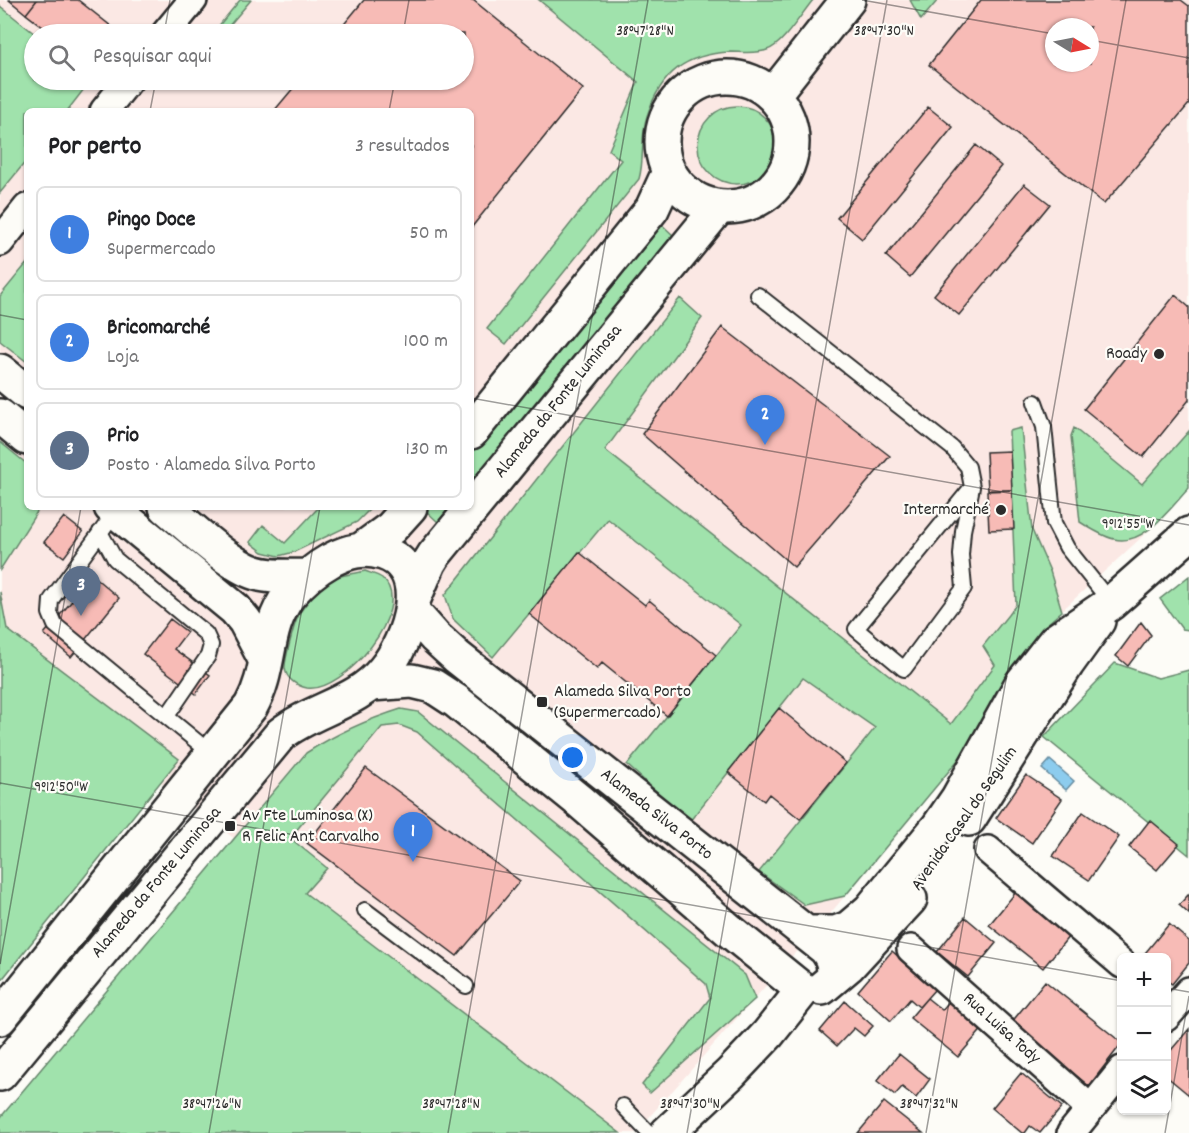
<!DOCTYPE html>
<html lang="pt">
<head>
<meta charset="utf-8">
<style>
	:root { --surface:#fff; --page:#f2f2f2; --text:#202124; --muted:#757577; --line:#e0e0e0; --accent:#ea580c }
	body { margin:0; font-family:Dekko,sans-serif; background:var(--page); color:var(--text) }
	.controls { position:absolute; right:18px; bottom:18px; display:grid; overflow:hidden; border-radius:9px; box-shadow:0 2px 4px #0004 }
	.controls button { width:54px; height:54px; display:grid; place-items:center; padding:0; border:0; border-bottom:2px solid var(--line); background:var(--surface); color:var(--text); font:30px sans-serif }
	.compass { position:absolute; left:1045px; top:18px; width:54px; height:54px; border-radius:50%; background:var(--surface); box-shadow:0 2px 4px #0004; rotate:100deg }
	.you { position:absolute; left:573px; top:758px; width:21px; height:21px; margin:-15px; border:4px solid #fff; border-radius:50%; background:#1a73e8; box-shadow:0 0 0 9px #1a73e833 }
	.badge { display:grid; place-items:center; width:39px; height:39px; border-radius:50%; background:var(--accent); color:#fff; font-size:20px; font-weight:700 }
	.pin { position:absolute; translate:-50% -50px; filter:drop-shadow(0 2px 3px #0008) }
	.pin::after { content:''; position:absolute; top:32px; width:21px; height:18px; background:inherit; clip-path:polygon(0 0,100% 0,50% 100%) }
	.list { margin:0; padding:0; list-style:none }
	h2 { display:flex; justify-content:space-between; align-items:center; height:78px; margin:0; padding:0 24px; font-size:26px }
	h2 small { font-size:20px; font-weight:400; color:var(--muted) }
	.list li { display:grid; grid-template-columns:39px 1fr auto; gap:18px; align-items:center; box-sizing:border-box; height:96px; margin:0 12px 12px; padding:0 12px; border:2px solid var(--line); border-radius:9px }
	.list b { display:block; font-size:22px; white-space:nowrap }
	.list p { margin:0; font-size:20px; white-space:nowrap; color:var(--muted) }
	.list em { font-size:20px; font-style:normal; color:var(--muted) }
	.icon { flex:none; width:33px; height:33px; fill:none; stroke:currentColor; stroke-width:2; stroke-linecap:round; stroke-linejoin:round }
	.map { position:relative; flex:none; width:1189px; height:1133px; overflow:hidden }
	.search { position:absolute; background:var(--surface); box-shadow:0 2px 4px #0004; left:24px; top:24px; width:450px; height:66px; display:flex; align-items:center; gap:15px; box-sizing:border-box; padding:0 21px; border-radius:33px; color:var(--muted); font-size:22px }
	.panel { position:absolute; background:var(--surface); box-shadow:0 2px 4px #0004; left:24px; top:108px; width:450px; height:402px; border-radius:9px }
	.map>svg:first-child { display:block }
	.built { fill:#fbe8e4; fill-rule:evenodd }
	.green { fill:#a0e2ac; stroke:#66866c; stroke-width:1.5 }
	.water { fill:#8dccee; stroke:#668ca0; stroke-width:1.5 }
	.building { fill:#f7bbb6; stroke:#2b2b2b; stroke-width:1.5; fill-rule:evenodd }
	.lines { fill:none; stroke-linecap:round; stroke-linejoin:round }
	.lane-casing { stroke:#2b2b2b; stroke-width:18 }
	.street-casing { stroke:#2b2b2b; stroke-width:32 }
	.secondary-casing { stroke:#2b2b2b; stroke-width:38 }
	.lane { stroke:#fdfcf7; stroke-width:14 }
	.street { stroke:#fdfcf7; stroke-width:27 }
	.secondary { stroke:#fdfcf7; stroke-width:33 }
	.ticks { fill:none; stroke:#2b2b2b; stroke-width:1.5; stroke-opacity:0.45 }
	.poi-dot { fill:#2b2b2b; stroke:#fdfcf7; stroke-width:2 }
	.labels { text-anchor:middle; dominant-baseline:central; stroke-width:4.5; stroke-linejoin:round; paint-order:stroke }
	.poi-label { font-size:18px; fill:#2b2b2b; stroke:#fdfcf7; text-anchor:end }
	.street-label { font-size:18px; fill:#2b2b2b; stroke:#fdfcf7 }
	.ticks-label { font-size:15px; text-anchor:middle; fill:#2b2b2b; stroke:#fdfcf7; stroke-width:4.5; stroke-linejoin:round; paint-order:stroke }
</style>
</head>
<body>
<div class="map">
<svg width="1189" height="1133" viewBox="0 0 1189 1133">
	<rect width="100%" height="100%" fill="#fdfcf7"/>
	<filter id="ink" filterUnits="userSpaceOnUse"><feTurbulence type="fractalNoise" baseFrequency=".0167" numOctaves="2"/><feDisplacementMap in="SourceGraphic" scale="12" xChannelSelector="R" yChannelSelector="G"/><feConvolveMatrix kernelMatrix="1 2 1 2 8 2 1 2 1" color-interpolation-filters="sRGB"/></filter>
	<g filter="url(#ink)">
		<path class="built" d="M0,0H1189V488L1155,525L1045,626L1007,677L963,754L834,909L635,1133H620L160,782L179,759L7,629L0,592V570L40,507H471V111H67L90,80H464V34H35L0,6ZM1054,27H1090V63H1054Z
			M27,160V464L0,442V193Z"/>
		<path class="green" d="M240,0H251L222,34H212Z
			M539,0H813C802,13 783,45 767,50C757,54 742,52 731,52C685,54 661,73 647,116C640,137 645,158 639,179L506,344L487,329L621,160L609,150L638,82Z
			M910,0H938L921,20Z
			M0,6L35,34L34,80H91L67,111H27V160L0,193Z
			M698 145a39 39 0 1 1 78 0a39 39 0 1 1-78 0Z
			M658,221L674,236L471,486V452Z
			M27,263V362L0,341V296Z
			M680,298L702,318L605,450L951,724L995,665L983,646L1016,605L1009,431L1021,428L1032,530L1050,571L1062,611L1045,626L1007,677L963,754L845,896L805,905L759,872L875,728L803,678L690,821L627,765L741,625L608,519L493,657L453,619L445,595Z
			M1074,428L1142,484L1189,431V488C1171,507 1144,547 1114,539C1102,536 1091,529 1080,522L1071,436Z
			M0,442L27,464V507H40L0,570Z
			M319,507H372L357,522L294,552L279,556L263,552L250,542L263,525L285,543Z
			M427,507H454L440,524L425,510Z
			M365,571C370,573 378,575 382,578C417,608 343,694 307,688C297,686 286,679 285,668C284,662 294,625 297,619C300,609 320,586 329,580C338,575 354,574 365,571Z
			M1189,576V630L1182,629L1160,599Z
			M0,592L7,629L179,759L0,982Z
			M1115,663L1158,678L1189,670V855L1044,737Z
			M401,709L418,712L745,975L755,999L650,1093L642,1085L710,998L706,984L417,732L399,725L382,727L290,838L327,868L305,893L620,1133H0V1118L306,753C334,735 369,719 401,709Z"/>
		<path class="water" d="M1050,760L1074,781L1066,790L1042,769Z"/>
		<path class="building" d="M9,0H37L26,14Z
			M37,0H78L121,34H52L26,14Z
			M364,0H473L583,89L471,228V111H274L300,80H464V34H336Z
			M981,0H1181L1189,6V104L1104,204L929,65ZM1054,27H1090V63H1054Z
			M928,107L953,127L862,239L837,218Z
			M976,145L1001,166L910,277L886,256Z
			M1024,184L1050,204L959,315L934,295Z
			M1175,295L1189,307V400L1143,457L1084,409Z
			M722,327L890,456L794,567L642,434Z
			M1010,451L1012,490H988L986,452Z
			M1012,490L1014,529L989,530L987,491Z
			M64,517L83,532L64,557L44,542Z
			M579,552L645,605L649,600L716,655L667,716L602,663L597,669L529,614Z
			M93,576L119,598L71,657L44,634Z
			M170,619L187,632L174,649L210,675L196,694L143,654Z
			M1141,622L1151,635L1128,666L1116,656Z
			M779,708L846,763L800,819L769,794L764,801L728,772Z
			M366,768L520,881L457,956L307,843Z
			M1026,775L1062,799L1032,843L996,818Z
			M1083,812L1119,837L1089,880L1053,856Z
			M1150,820L1179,844L1157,870L1129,847Z
			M1016,892L1069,936L1043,968L989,925Z
			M1189,894V914L1179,905Z
			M965,917L996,943L968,977L937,952Z
			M1169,924L1189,941V963L1172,984L1166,980V958H1141Z
			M892,951L935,989L919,1007L910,999L891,1021L858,991Z
			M1045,981L1122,1043L1089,1086L1011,1023Z
			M927,998L942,1010L952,998L985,1026L958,1057L910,1018Z
			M845,1001L873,1026L864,1036L854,1028L837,1046L820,1031Z
			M1189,1029V1095L1166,1076V1056Z
			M899,1054L930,1079L916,1098L902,1087L895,1095L877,1081Z
			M1021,1073L1062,1107L1040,1133L1030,1126L1025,1133H1022L992,1108Z
			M884,1102L923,1133H858Z"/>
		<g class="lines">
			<defs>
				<path id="lane" d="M758,295L952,448L968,467L972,487L963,531L961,555L964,588L904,669L856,629L972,487
					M1035,402L1044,427L1054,523L1067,548L1111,603
					M116,511L51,600L50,613L55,625L212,754
					M100,532L115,559L206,634L211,645L208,656L167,716
					M365,910L466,986
					M623,1106L649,1133"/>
				<path id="street" d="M165,34L193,0
					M104,111L129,80
					M0,242L27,208
					M988,850L1122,964
					M911,949L1090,1108
					M1166,1017L1189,991
					M1071,1133L1122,1070"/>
				<path id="secondary" d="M662 142a65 65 0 1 1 130 0a65 65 0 1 1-130 0Z
					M773,95L848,0
					M0,371L27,393
					M0,416L27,438
					M471,432L652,209L669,172
					M111,507L235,609L245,621L265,659
					M166,507C189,526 229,565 256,573C272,578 291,576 307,576
					M361,550L391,528L410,507
					M412,603L429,563L434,555L719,207
					M411,610L435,637L457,657L825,948C833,958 835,965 833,978
					M371,684L412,681L433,686L456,701L578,800L730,931L803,990
					M969,819L1067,664L1098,621
					M807,933H836L849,928L870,910L938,827L958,798L1022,683L1055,641L1111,603L1189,534
					M822,988L848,966L910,899
					M0,1018L251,706C272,669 263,631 289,595C301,581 315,569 331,560C348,551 364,547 383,553C434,569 408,642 384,670C358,703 313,709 281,734L0,1074
					M667,1133L731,1073L768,1034L803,990"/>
			</defs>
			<use href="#lane" class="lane-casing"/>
			<use href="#street" class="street-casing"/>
			<use href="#secondary" class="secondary-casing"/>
			<use href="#lane" class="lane"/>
			<use href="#street" class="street"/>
			<use href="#secondary" class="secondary"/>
		</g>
	</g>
	<path class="ticks" d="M862,0L1054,34M164,34L170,0M403,34L409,0M1090,40L1189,58M150,111L156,80M389,111L395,80M0,315L27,320M471,398L1189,525M0,783L1122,981M0,964L81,507M1166,988L1189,992M209,1133L320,507M448,1133L648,0M687,1133L887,0M926,1133L1126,0M1165,1133L1189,996"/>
	<g class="poi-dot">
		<circle cx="1159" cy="354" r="6"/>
		<circle cx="1001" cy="510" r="6"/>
		<rect x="536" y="696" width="12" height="12" rx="3"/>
		<rect x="224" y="820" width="12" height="12" rx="3"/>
	</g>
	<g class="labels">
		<g class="poi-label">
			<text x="1147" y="354">Roady</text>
			<text x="989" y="510">Intermarché</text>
			<text x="554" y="692" text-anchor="start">Alameda Silva Porto<tspan x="554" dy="21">(Supermercado)</tspan></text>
			<text x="242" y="816" text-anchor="start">Av Fte Luminosa (X)<tspan x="242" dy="21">R Felic Ant Carvalho</tspan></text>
		</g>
		<g class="street-label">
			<text transform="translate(559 402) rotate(-51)">Alameda da Fonte Luminosa</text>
			<text transform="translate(656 815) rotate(38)">Alameda Silva Porto</text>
			<text transform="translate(965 819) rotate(-55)">Avenida Casal do Segulim</text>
			<text transform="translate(157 883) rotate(-50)">Alameda da Fonte Luminosa</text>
			<text transform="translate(1001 1029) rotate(42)">Rua Luisa Tody</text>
		</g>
	</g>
	<g class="ticks-label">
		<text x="645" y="35">38°47'28"N</text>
		<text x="884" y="35">38°47'30"N</text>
		<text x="1128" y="528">9°12'55"W</text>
		<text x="61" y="791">9°12'50"W</text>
		<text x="212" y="1108">38°47'26"N</text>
		<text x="451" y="1108">38°47'28"N</text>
		<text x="690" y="1108">38°47'30"N</text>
		<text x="929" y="1108">38°47'32"N</text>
	</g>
</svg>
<div class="controls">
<button>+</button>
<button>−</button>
<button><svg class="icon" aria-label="layers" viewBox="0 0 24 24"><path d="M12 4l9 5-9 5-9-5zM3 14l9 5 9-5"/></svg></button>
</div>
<svg class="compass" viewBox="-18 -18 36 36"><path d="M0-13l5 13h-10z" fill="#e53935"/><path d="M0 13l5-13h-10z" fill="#757577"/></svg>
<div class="you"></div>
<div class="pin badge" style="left:413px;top:862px;background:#3f7fe0">1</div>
<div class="pin badge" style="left:765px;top:445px;background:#3f7fe0">2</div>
<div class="pin badge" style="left:81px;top:616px;background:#5c6f8a">3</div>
<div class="search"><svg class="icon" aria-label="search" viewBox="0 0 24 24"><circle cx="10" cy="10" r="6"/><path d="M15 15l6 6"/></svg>Pesquisar aqui</div>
<section class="panel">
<h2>Por perto<small>3 resultados</small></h2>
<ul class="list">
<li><span class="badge" style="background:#3f7fe0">1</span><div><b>Pingo Doce</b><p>Supermercado</p></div><em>50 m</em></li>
<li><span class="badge" style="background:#3f7fe0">2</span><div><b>Bricomarché</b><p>Loja</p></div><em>100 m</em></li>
<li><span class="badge" style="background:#5c6f8a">3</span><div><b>Prio</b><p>Posto · Alameda Silva Porto</p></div><em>130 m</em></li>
</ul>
</section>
</div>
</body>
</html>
